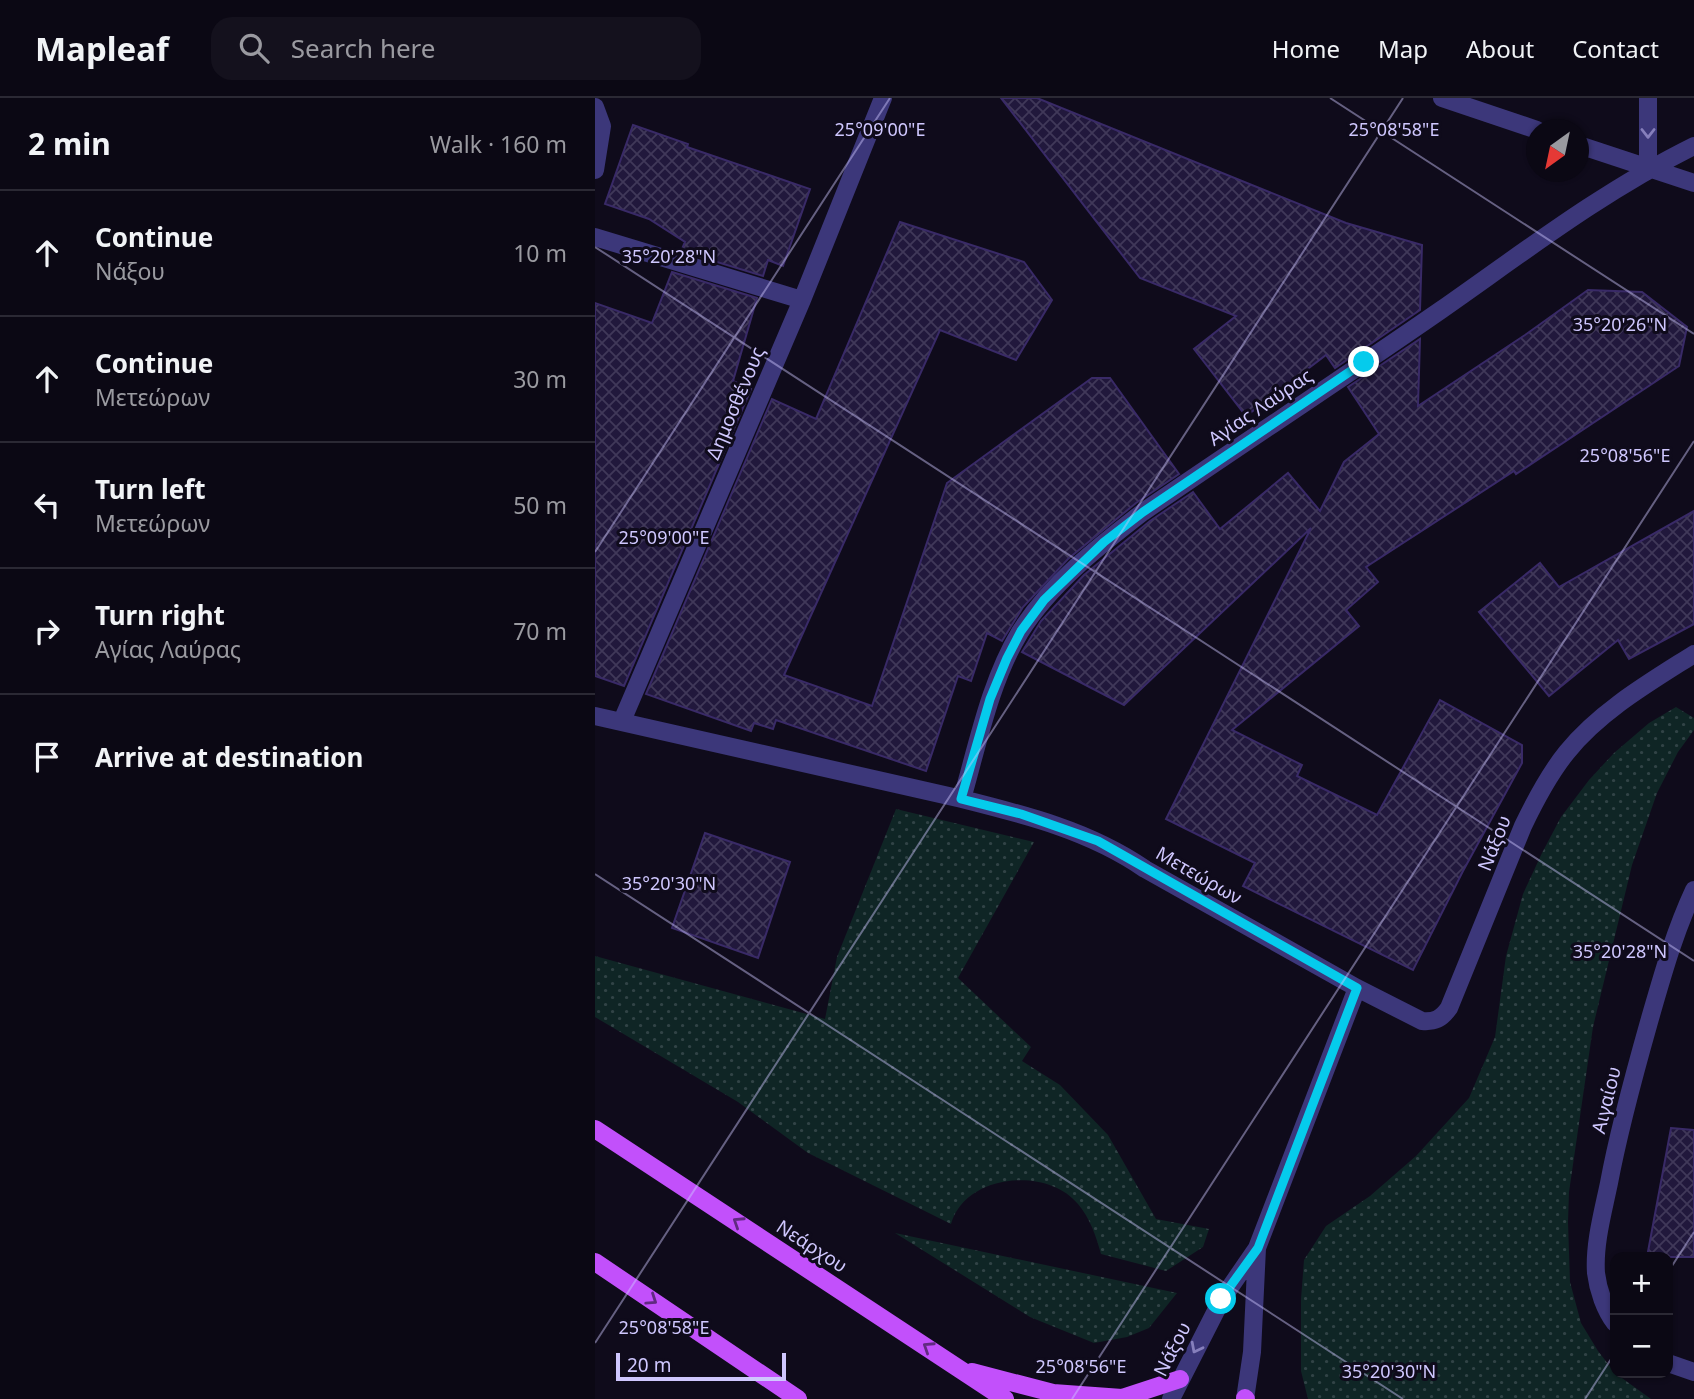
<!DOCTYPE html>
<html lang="en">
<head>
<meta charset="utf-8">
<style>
	:root { --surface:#0b0814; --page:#14111d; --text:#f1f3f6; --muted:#9a9aa0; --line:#2b2934 }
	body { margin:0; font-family:"Noto Sans",sans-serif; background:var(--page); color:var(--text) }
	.controls { position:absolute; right:21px; bottom:21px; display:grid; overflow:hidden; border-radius:14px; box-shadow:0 2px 5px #0004 }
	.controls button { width:63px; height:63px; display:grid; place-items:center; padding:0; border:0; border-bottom:2px solid var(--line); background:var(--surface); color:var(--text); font:35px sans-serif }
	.compass { position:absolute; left:931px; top:21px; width:63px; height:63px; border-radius:50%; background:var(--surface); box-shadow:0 2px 5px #0004; rotate:213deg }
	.scale { position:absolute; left:21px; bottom:18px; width:170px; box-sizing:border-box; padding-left:7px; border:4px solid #cfc7fe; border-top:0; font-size:19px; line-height:24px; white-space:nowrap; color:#cfc7fe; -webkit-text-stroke:5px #0f0b1b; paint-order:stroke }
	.stop { position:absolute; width:21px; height:21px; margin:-16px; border:5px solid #05cbec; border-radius:50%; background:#fff }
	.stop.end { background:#05cbec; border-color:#fff; box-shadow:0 2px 7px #0008 }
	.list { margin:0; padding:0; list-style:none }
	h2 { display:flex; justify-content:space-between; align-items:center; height:91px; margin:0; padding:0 28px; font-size:30px }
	h2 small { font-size:23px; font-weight:400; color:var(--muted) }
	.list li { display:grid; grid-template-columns:46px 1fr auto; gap:21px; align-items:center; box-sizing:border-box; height:126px; padding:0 28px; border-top:2px solid var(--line) }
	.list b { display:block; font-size:26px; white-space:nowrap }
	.list p { margin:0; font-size:23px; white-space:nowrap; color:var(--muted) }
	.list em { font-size:23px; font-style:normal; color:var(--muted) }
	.icon { flex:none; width:38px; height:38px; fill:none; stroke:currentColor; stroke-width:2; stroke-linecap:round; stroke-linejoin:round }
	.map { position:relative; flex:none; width:1099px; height:1301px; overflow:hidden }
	header { display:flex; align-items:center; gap:42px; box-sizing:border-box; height:98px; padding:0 35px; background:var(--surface); border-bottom:2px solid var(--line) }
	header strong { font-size:33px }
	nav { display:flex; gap:38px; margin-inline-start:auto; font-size:24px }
	.search { width:490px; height:63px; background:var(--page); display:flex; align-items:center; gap:18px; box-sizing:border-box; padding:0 24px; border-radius:21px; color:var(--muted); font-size:26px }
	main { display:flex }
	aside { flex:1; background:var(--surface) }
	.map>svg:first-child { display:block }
	.grass { fill:url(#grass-dots) }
	.building { fill:url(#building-cross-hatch); stroke:#392a67; stroke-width:2 }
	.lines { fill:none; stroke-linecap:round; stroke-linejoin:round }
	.street { stroke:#3c377a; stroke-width:18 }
	.primary { stroke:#c250fb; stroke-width:18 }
	.oneway { stroke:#867fbc }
	.oneway2 { stroke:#602a80 }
	.route { stroke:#05cbec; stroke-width:9 }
	.ticks { fill:none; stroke:#cfc7fe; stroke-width:2; stroke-opacity:0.45 }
	.labels { text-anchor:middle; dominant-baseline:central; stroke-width:6; stroke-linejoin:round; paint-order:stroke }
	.street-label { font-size:19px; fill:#cfc7fe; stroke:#0f0b1b }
	.ticks-label { font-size:18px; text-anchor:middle; fill:#cfc7fe; stroke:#0f0b1b; stroke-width:6; stroke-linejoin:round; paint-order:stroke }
</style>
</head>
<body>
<header>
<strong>Mapleaf</strong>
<div class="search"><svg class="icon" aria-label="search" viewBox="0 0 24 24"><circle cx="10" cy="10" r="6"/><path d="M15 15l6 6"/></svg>Search here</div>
<nav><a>Home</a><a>Map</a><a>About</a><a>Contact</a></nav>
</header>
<main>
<aside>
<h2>2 min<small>Walk · 160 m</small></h2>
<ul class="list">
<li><svg class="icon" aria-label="ahead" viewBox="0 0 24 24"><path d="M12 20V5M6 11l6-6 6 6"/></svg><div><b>Continue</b><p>Νάξου</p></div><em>10 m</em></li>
<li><svg class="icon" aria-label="ahead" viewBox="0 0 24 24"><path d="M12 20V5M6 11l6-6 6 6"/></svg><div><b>Continue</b><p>Μετεώρων</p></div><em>30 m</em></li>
<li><svg class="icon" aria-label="left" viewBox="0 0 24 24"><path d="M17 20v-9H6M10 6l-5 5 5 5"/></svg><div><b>Turn left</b><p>Μετεώρων</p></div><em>50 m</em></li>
<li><svg class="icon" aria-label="right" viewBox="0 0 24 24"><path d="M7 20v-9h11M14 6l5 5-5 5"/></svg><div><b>Turn right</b><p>Αγίας Λαύρας</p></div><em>70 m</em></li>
<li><svg class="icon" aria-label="arrive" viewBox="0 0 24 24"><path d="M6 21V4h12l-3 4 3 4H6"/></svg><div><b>Arrive at destination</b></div></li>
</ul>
</aside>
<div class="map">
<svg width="1099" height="1301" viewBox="0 0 1099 1301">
	<defs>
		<pattern id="grass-dots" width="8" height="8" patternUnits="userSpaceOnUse" patternTransform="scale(1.75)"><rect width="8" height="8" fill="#0f2525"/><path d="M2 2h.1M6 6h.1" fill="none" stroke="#314346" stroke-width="1.8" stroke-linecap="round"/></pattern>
		<pattern id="building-cross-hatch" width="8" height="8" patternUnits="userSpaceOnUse" patternTransform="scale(1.75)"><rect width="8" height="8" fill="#21183c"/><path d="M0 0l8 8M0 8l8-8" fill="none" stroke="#403859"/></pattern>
	</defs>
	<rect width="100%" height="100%" fill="#0f0b1b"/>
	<path class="grass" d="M1081,609L1099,620V632L1083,654L1062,695L1037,767L998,929L974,1094L973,1124L975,1184L986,1225L1003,1253L1020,1275L1056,1301H713L706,1273V1201L709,1162L731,1128L775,1098L821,1058L874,1000L900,939L911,858L928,796L947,755L966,719L994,682L1019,655L1054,625Z
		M301,711L439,744L363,880L436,949L427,963L465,987L513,1037L561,1121L614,1131L608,1149L571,1173L506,1156C501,1138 495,1120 483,1106C452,1068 370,1076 356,1126L213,1055L143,1004L0,919V858L230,921L242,859Z
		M300,1135L582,1195L554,1230L532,1239L499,1245L435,1219Z"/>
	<path class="building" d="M406,0H442L751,125L827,147L825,212L740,270L731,257L651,318L599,251L641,218L545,180Z
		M38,27L93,46L92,49L215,91L188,168L173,162L168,178L86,153L90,144L54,121L10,106Z
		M305,124L429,164L457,202L421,262L345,232L189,577L277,608L352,385L497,280H515L584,376L541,405L473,461L428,509L407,543L392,535L376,583L363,578L331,673L181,622L178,631L159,625L156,633L51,596L177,301L221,321Z
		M77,174L162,200L138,283L156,291L29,588L0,578V205L57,225Z
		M993,192L1047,194L1092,229L1084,268L921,376L919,373L771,469L783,484L751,512L764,528L637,632L707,667L702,678L782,717L845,602L927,647V665L868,773L818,872L648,788L660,765L571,721L716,430L529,607L427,554L446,523L489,477L555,423L598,394L625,431L693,375L725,413L749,364L784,336L753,289L825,241L823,308L930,237Z
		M1099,413V526L1034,561L1023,542L954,598L884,514L945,465L964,489Z
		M110,735L195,764L163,860L77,830Z
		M1076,1030L1099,1032V1159H1052Z"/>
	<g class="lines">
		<path class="street" d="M847,0L942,32
			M1053,0V71
			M0,9L7,28L0,72
			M984,47L1099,85
			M0,139L207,202
			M0,618L367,701C431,717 495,733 550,771L762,890L827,923C840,924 846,921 854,910L928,728C940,703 954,676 972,654C1005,613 1055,584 1099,556
			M27,623L207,202L288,0
			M367,701C383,645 395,584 425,534C455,486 504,448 548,414C647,346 748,280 846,212C929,154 1008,93 1099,48
			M1020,1225C1010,1212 1003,1192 1001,1175C999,1146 1008,1114 1014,1085C1024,1031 1039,977 1054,924C1067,879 1079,835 1099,792
			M1073,1265L1099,1274
			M576,1301L627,1201L662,1150
			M650,1301L657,1254L662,1150L762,890"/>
		<path class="primary" d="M0,1031L410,1301
			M0,1164L203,1301
			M377,1274L458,1295L527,1300L585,1281
			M650,1300L651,1301"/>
	</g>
	<defs><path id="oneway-chevron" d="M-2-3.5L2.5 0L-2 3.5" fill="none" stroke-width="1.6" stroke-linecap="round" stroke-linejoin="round" transform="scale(1.75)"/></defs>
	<g class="oneway">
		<use href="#oneway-chevron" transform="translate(1053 35) rotate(90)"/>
		<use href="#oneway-chevron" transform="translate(601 1250) rotate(117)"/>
	</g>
	<g class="oneway2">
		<use href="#oneway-chevron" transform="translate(143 1124) rotate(-147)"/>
		<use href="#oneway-chevron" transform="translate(57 1202) rotate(34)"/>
		<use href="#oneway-chevron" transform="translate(333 1249) rotate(-147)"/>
	</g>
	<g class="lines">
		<path class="route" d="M626,1201L663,1150L762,890L503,743L426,716L366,701L395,601L412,560L426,533L449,502L509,444L548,414L769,264"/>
	</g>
	<path class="ticks" d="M735,0L1099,236M0,149L1099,863M0,454L295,0M0,776L808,1301M1073,1174L1099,1134M0,1245L808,0M477,1301L1099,343M990,1301L1020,1255"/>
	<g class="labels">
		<g class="street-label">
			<text transform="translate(140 305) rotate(-67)">Δημοσθένους</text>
			<text transform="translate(665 309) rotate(-34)">Αγίας Λαύρας</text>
			<text transform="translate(899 745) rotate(-68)">Νάξου</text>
			<text transform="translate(604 777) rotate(30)">Μετεώρων</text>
			<text transform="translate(1011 1002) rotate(-76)">Αιγαίου</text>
			<text transform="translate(217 1148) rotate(33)">Νεάρχου</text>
			<text transform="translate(577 1251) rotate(-63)">Νάξου</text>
		</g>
	</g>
	<g class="ticks-label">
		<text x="285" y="38">25°09'00"E</text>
		<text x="799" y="38">25°08'58"E</text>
		<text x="74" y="165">35°20'28"N</text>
		<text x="1025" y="233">35°20'26"N</text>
		<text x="1030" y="364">25°08'56"E</text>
		<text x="69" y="446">25°09'00"E</text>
		<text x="74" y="792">35°20'30"N</text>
		<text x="1025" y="860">35°20'28"N</text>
		<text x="69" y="1236">25°08'58"E</text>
		<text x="486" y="1275">25°08'56"E</text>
		<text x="794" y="1280">35°20'30"N</text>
	</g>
</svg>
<div class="controls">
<button>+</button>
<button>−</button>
</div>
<svg class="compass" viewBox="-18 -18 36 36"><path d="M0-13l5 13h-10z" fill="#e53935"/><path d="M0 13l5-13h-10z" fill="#9a9aa0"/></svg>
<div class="scale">20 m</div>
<div class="stop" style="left:626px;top:1201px"></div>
<div class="stop end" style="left:769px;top:264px"></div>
</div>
</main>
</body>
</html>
